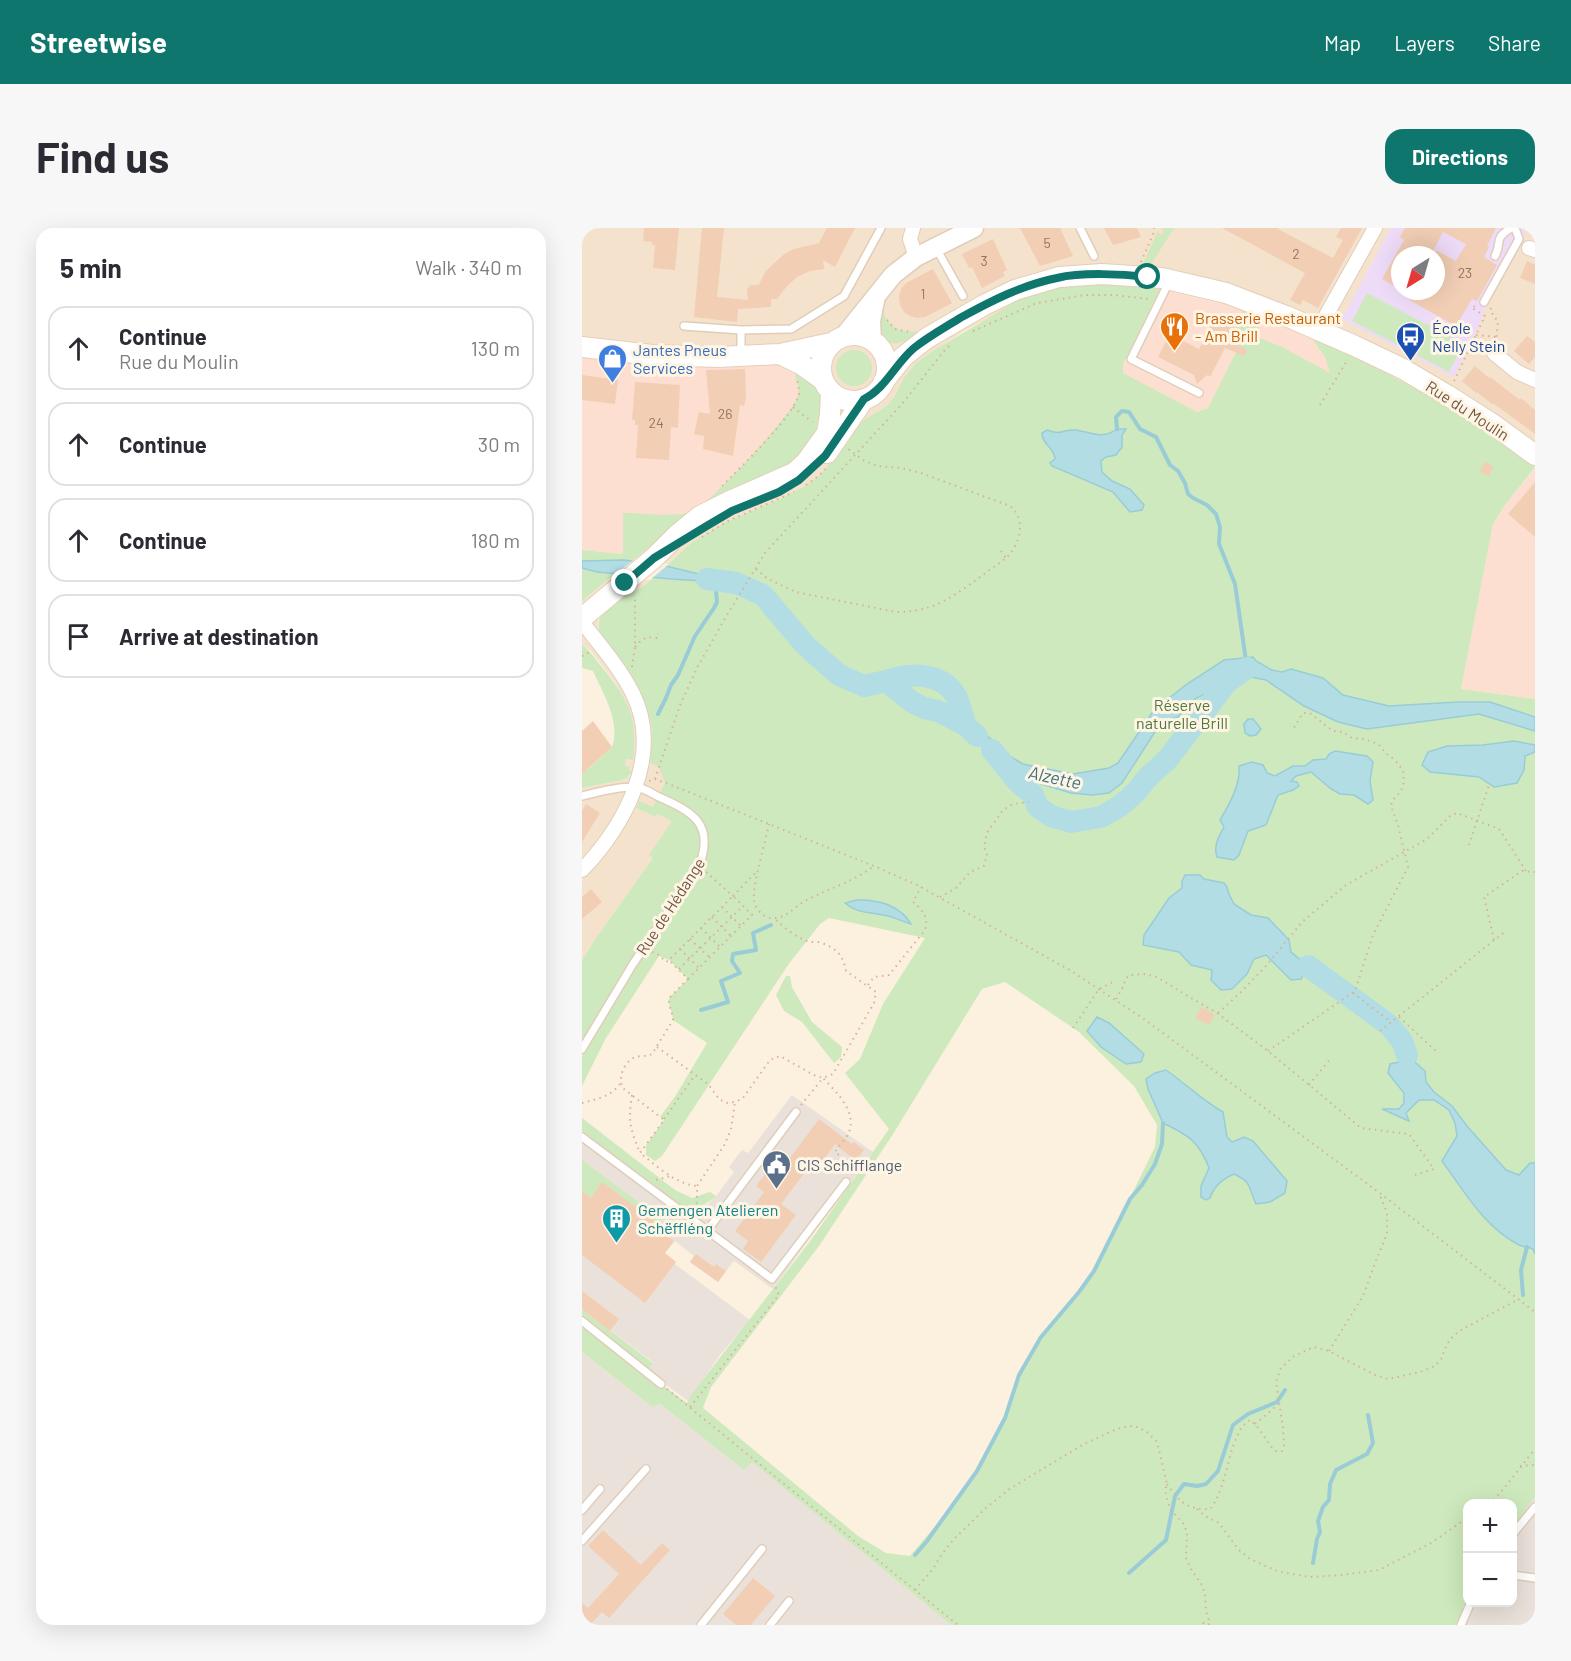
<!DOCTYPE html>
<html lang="en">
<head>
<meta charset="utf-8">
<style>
	:root { --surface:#fff; --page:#f7f7f7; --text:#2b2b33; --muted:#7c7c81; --line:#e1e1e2; --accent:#0f766e }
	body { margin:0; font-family:Barlow,sans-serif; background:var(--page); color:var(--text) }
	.controls { position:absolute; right:18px; bottom:18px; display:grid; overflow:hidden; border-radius:12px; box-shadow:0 6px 24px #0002 }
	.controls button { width:54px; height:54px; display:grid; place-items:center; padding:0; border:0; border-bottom:2px solid var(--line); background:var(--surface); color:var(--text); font:30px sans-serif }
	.compass { position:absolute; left:809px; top:18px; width:54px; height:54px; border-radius:50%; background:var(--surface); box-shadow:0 6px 24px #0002; rotate:217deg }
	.stop { position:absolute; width:18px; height:18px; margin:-14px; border:4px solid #0f766e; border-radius:50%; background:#fff }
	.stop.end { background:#0f766e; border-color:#fff; box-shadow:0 2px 6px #0008 }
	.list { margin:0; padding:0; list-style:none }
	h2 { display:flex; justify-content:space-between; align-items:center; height:78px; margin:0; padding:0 24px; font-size:26px }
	h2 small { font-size:20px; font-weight:400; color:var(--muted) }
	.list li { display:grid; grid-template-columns:39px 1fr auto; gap:18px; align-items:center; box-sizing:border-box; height:84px; margin:0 12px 12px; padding:0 12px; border:2px solid var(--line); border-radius:18px }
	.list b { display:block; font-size:22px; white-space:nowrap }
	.list p { margin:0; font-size:20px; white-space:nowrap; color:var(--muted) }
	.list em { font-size:20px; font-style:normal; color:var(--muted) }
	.icon { flex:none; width:33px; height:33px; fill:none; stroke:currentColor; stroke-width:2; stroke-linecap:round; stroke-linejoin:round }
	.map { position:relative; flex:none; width:953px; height:1397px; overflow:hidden; border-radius:18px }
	header { display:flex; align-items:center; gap:36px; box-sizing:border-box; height:84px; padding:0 30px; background:var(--accent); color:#fff }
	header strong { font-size:28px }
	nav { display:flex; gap:33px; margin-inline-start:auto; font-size:21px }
	.intro { display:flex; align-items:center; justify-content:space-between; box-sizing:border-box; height:144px; padding:0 36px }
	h1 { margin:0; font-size:42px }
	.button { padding:15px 27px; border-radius:18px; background:var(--accent); color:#fff; font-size:21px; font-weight:700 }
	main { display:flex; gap:36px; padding:0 36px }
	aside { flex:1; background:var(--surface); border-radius:18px; box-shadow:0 6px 24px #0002 }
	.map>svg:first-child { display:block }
	.residential { fill:#f4e2cc; fill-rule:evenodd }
	.commercial { fill:#fddfd1 }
	.industrial { fill:#eae2da }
	.education { fill:#eedbf8; fill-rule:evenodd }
	.green { fill:#cee9bd; fill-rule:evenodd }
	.water { fill:#b3dde5; stroke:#99ccd7; stroke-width:1.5 }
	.pier { fill:#fcf1de }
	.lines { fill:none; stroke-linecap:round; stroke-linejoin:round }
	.stream { stroke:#99ccd7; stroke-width:4 }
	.river { stroke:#b3dde5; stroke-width:22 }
	.building { fill:#f2ceb5 }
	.service-casing { stroke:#e0cdba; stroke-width:10 }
	.minor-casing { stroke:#e0cdba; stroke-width:16 }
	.tertiary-casing { stroke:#e0cdba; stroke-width:21 }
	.secondary-casing { stroke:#e5ceb8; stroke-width:22 }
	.path { stroke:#d6b299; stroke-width:2; stroke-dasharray:1.5 4.5; stroke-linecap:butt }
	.service { stroke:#fff; stroke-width:7 }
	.minor { stroke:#fff; stroke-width:14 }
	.tertiary { stroke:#fff; stroke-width:18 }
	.secondary { stroke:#fff; stroke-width:20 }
	.route { stroke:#0f766e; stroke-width:8 }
	.labels { text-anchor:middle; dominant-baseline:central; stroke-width:6; stroke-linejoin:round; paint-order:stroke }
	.number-label { font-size:14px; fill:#927562 }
	.food-label { font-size:16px; fill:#c56008; stroke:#fff5e4; text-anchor:start }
	.transit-label { font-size:16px; fill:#164399; stroke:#fff5e4; text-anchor:start }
	.shop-label { font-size:16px; fill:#366cbe; stroke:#fff5e4; text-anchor:start }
	.street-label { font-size:16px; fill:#725746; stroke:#fff5e4 }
	.park-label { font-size:16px; fill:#4e783f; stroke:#fff5e4 }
	.service-label { font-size:16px; fill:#4e5e75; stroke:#fff5e4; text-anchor:start }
	.culture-label { font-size:16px; fill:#0d838f; stroke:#fff5e4; text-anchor:start }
	.water-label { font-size:18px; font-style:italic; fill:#3e737f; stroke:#fff5e4 }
</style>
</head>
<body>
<header>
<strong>Streetwise</strong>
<nav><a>Map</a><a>Layers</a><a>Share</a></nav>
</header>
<div class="intro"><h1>Find us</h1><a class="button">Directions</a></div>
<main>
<aside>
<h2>5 min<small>Walk · 340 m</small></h2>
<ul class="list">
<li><svg class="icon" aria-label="ahead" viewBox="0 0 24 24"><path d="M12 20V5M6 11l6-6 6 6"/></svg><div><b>Continue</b><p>Rue du Moulin</p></div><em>130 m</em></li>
<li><svg class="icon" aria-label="ahead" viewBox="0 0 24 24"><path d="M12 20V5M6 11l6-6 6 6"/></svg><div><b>Continue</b></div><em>30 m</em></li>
<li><svg class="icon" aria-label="ahead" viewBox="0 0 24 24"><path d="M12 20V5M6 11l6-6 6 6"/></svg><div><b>Continue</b></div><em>180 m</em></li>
<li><svg class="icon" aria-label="arrive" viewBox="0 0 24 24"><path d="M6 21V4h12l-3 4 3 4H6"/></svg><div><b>Arrive at destination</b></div></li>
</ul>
</aside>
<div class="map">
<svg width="953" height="1397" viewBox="0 0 953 1397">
	<rect width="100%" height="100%" fill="#fcf1de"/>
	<path class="residential" d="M0,0H953V239L906,205L860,175L816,150L769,127L640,76L610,67L551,56L446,66L425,80L382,103L333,136L321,151L314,166L306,177L296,183L238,247L223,258L200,270L144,294L110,314L60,359L49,365L47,361L20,385L16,393V400L23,413L48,447L68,489L70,512L68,535L77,538L99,591L14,710L0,732V560L40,552L45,550L48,547L47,542L43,538L44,531L50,532L43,472L34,456L9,423L0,417V373L113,283L0,119ZM818,27H854V63H818Z"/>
	<path class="commercial" d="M578,61L640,76L730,111L743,129L749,146L626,180L615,184L541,146V136Z
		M0,119L198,126L213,148L217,159L216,167L211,179L169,229L133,265L113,283L96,286L41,326L0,322Z
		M953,240V471L879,461L911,296L923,277Z"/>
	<path class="industrial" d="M210,867L291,924L191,1061L152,1033L136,1054L108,1034L112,1028L93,1013L86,1021L77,1014L71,1017L94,1034L93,1036L168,1092L138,1127L106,1173L75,1150L68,1138L72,1135L0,1081V904L101,979L126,976L134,968L152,944L147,939L160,922L166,925Z
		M0,1124L70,1179L78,1176L162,1242L169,1233L369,1397H0Z
		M953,1269V1397H875L885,1371V1374H930L931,1299Z"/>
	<path class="education" d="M809,0H946L901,85L899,88L901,89L872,149L760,91ZM818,27H854V63H818Z"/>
	<path class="green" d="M580,0H592L570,35L560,38L575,5L576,3L578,7L582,5Z
		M514,55L551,56L578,61L541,136V145L615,184L626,180L656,120L653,100L661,83L679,91L675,109L700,119L748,145L743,129L730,111C813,144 881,187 953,239L923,277L911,296L879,461L953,471V1269L931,1299L930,1276H885V1371L875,1397H369L170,1234L162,1242L78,1176L70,1179L0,1124V1081L72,1136L68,1138L79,1156L105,1175L109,1167L229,1012L307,901L263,845L278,831L301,776L343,710L247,690L238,696L206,737L80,928L73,933L64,927V917L82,892L78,889L94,867L125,815L91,792C91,784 86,778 87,770L106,751L87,732L77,728L24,810L0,858V732L14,710L71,630L67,627L90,593L76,586L73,588L54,580L57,573L71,579L83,555L77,539L68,535C69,520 72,503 67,488C59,457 38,430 18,406C11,385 32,374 46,361L50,365L60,359L72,349L149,355L84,338L110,314L144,294L200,270L223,258L238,247L250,233L266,207L279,194L306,177L314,166L321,151L333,136L351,123L446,66L476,58ZM423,754L497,804L552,858L575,897L573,919L512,1043L497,1064L459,1109L437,1147L423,1190L395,1243L376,1271L328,1328L304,1325L276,1308L121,1180L129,1159L237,1018L311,906L400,761ZM573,845L600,853L624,875L641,884L645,909L650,914L662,909L671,913L705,953L670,967C669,955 662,950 652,946C640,951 632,958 628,970L623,972L619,969L627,940L618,920L566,861L564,851Z
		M785,65L882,116L867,144L770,93Z
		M299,76L301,77C301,97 319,107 337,103L339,106C332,109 324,114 316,115C292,119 294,91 299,76Z
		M254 140a18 18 0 1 1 36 0a18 18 0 1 1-36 0Z
		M216,144L234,155L240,168L244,185L221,231L112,283L50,333L42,332L0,333V322L41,326V285C62,285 92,290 111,283C128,276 212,185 216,167C218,160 215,154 213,148Z
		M0,340L15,344L34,345L0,373Z
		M0,417C8,423 13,430 19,438C46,471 56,488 51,532L44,531L43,538L48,539L47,542L50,543L45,550L40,552L0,560V542L6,541L30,519C39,494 21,465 11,443L0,440Z
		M204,748H208L210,759L230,794L260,819L259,829L252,835L220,794L202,783L194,767Z
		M0,890L93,962L110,970L128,964L134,968C124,977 115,981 101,979L0,904Z
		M0,932L80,992L77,997L20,955L9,970L0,963Z"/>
	<path class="water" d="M535,201H544L540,207V219L534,227L524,229L519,233L520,244L530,253L548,261L562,277L560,282L548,284L531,264L470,238L468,235L473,231C472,218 460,217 460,205L465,202C481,208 480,201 493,202C510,204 519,212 535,201Z
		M42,332L84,338L154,355L89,351L15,344L0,340V333Z
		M671,429L674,433L690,442L700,444L709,441L741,450L761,467L807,478L876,474H908L953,489V503L897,486L785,501L756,494L722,478L684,452L664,448L645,454L613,471L596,489L580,493L540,555L527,565L510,567L489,565L456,555L439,548L420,535L403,518L395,515L371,490L374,468L387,495L409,511L417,522L441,536L491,546L527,540L536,535L572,482L605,456L642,432Z
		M666,491H671L679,501L674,507L668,508L663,505L662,496Z
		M932,513L953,517V524L943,528L942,542L935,555L912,559L897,549L848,544L840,537L846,524L865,518L901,517Z
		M753,523L785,528L791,534L788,553L791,572L786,576L772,567L758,566L749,561L729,544L714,548L709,553L715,554L717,558L711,562L696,567L684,597L666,603L657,627L652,632L635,629C631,618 637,608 642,599L638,592C647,577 659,556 657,538L670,534L681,537L685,545L693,548L711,538H723L731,532L744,531L747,526Z
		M603,647H618L622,651L642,655L645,659L647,666L652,676L669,687L686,690L707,712L709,724L726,738L719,751L709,752L684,727L672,731L665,746L650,761L639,762L629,752L630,742L609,737L597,724L561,717L562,707L587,670L600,660V653Z
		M274,672C295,671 318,677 329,696C319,693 310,688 301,687C287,684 274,685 263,675Z
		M515,789L527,795L562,826L559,834L544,836L519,819L505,803Z
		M825,827L843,843L844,854L852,864L870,878L885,898L924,942L937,947L948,935H953V1026L951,1021C946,1019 941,1019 937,1017C903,1000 882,963 860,933L875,908L873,895L867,882L852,872H837L824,885L827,893L800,881H817L822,875V865L806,845L808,836L817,834Z
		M584,842C604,856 620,872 641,884L645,909L650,914L662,909L671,913L705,953L703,965L688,974L674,976C666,959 670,954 652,946C640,951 632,958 628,970L624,972L619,969V958L627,940C617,913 606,907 581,895L566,861L564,851L573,845Z"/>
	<path class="pier" d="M53,331L87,336L68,352L31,348Z"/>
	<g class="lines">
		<path class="stream" d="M535,201L534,189L540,183L547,184L558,201L574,209L588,237L596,243L603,255L606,266L611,270L625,277L634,286L638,299L637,316L653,356L664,433
			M76,486L84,470L89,457L96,447L113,408L132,380L135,374L133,352
			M119,782L146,774L139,753L158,745L150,733L151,726L174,722L171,705L189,697
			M941,1067L939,1042L945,1019
			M333,1327L345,1313L395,1243L423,1190L437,1147L459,1109L497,1064L512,1043L548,971L560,957L573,936L580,916L581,895
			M731,1335L735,1311L738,1304L736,1293L741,1279L747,1272L748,1256L754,1242L785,1226L791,1215L786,1187
			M547,1345L584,1312L593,1268L602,1256L615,1258L624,1256L636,1243L651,1197L666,1186L695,1174L703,1162"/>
		<path class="river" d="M125,351L154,355L181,367L224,418L257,447L282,458L304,453L330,474L342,480L356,483L383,497L395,508
			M304,453C327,445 359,443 374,468C378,475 380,487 383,495
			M410,522L436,554L451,567L456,579L469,588L489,594L519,589L538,578L553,565L566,549L585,532L645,454L665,440
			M726,738L807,797L820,813L825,827"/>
	</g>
	<path class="building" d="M62,0H97L93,42L71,40L73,17H70V14L61,13Z
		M120,0H142L135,69L166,72L165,61L169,57H177L183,44L201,27L212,21L237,15L245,0H273L253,39L241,32L242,41L228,43L215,49L205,58L195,71H189V79L156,81L155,94L112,89Z
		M438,0H478L491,28L458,38Z
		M522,0H555L559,9L531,17Z
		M640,0H694L751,30L761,12L754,9L759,0H780L736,80L721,72L718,77L708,72L723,45Z
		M823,0H914L905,18L907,19L902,29L915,37L895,73L890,71L874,98L827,72L832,63H854V22L874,33L884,16L861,4L849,27H818V61L800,51L822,12L818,9Z
		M411,11L425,42L421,44L423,48L400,60L390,39L387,40L380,26Z
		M945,33L953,37V56L938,50Z
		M351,41L370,75L343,89L335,90L328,88L322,84L318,77L317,69L319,61L324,55Z
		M633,90L653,100L647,112L665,122L662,128L643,120L628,149L625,147L615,156L612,147L576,129L588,106L617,121Z
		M945,108L953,114V129L947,136L932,123Z
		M893,138L907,150L908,149L938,172L939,170L953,182V206L911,175L910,176L895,164L894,165L880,153Z
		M163,141L164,169L162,178L158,177L151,228L121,221L122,208L112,206L117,184L128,186L124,142Z
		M0,147L36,152L33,176L0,172Z
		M53,154L98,157L96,200L89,199L87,232L54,230L56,197H53V192H50Z
		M903,234L911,238L907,248L898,244Z
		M953,254V309L926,286Z
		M11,493L30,519L0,546V503Z
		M4,576L18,585L0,614V583Z
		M9,661L20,674L0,691V669Z
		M619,779L633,787L627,797L613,790Z
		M237,891L270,916L272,914L282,922L274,933L253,916L230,947L224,943L199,976L214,987L179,1034L161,1021L166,1013L153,1003L182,964L174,958L199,925L207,931Z
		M20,954L79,998L77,1001L92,1013L83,1025L94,1034L63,1075L0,1027V963L9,970Z
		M114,1026L132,1039L134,1036L144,1043L136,1054L108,1034Z
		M0,1063L37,1091L28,1103L0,1081Z
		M21,1302L59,1337L80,1315L88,1322L27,1390L20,1384L8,1397H0V1375L6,1380L37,1346L6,1318Z
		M171,1350L193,1368L169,1397H154L141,1386Z"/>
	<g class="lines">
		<defs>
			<path id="service" d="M498,0L512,28
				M354,20L381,68
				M913,28C921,14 910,12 929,0
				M587,54L549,131L617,165
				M902,74L937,11L933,0
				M102,98L159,102L209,101L262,68L299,0
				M159,102V125
				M0,568C16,564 34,559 51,559C59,558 69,565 77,569C111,584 133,596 117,638L51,736L0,821
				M0,909L190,1051L264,954
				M125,1003L214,884
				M0,1093L79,1156
				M0,1282L18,1261
				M930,1307L953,1279
				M0,1313L64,1241
				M930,1347L953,1350
				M119,1397L180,1321
				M188,1397L207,1373
				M879,1397L889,1374"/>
			<path id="minor" d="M331,0L328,11L334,29
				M947,20L953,22
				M736,102L793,0
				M912,125L935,144L953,152
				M0,394C18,417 38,440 51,466C81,527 43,597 0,642"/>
			<path id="tertiary" d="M262,108L311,47L334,29L392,0
				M290,112L289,93L293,73"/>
			<path id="secondary" d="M239 140a33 33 0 1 1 66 0a33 33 0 1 1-66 0Z
				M0,119L70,127L137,129L198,126L249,115
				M198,126L220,137L240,151
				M302,153L321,129L345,110L402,77L433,62L477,49L520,46L580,50L644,65L704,88L773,118L821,141L865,167L912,197L953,227
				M245,225L282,171
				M0,390L72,330L95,307L118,288L148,273L212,245L224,234L245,205L248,187L249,164"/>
		</defs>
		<use href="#service" class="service-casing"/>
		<use href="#minor" class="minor-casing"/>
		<use href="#tertiary" class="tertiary-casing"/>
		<use href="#secondary" class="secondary-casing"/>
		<path class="path" d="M559,34L572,4V0
			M909,80L908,82L916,94L914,113
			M305,92L313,101L328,104
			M391,103L455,75L503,67H532L567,71
			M894,107L914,109
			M872,153L903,88L890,80L891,78L893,79
			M738,177L766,131
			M211,179L230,194
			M224,257L238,247L243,241
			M140,258C157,241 213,187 217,166C217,161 216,156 215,152
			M120,309L144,294L212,264
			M419,323L424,330
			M174,341L186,351L214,364L314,384C327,384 339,382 351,378C371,370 388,356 405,344C414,337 424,332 430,323C440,309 442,289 428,278L339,245L319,240L295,238L281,232L266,221
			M53,419C60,411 64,408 75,410L76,405
			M0,428L8,424
			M50,439L53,419V367
			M73,551L98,477L116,438L145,387L183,325L320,176L362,123L370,115
			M67,553L73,551L84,555L292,638L335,657L486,741L562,791L795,963L953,1084
			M187,596C184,612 170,658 172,673C174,683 184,692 195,690C208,687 215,676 227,671C250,659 271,654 292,638
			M887,617L907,557
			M124,644L151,668L176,642
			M358,669L374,660L388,644L402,638L405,627L402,619L405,605L421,582L431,576L447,574
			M140,679L159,698
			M130,689L149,708
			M119,700L138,719
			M108,711L128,730
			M912,712L902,669L940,643L953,644
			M98,721L117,740
			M70,724L77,727L84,734L87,732L106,751L170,687L151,668L87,732
			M97,741L161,678
			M106,751L87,770C86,778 91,784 91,792L70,826C64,829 57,827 51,830C41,836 35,852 42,861L82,892L58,925C75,938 93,956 115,958
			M286,757L292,749L307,747L343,702C347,689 340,681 331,674L339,659
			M771,765L809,794
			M534,771L541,759L544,750L548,747L562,746L575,749L604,767L635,785L686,823L779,900L827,906L852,941L833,947
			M636,785L658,765L684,738L720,694L764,657L845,611L869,587L875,585L917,601L944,643
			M817,789L855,824
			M491,800L517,761L533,753
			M798,803L925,702
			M75,819L126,856L137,871L144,875L153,874L161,870L188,832L198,828L232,847L241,850L251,846L292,775L294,764L264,743C261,727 255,721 240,715C235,713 230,715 225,713C213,709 202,699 193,691
			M686,823L773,763L791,707L826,639L816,597L809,578L810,573L819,563L822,554L821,542L813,532L806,527L796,516L782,511L770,510L761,504L751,503L734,490L728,485H722L719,488L710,503
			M727,857L749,830
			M50,867C46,894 48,900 58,925
			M0,875C15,871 28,869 38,856
			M219,877L241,850C254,864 275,883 267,904C264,911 257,918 253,924L274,940L269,946
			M82,891L113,847
			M74,952L89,948
			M112,981L115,974V958L143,916L149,901L153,874
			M747,1123L781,1068L793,1035L805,1006V985L797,965
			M85,1161L376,1397
			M108,1179L197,1067L193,1058
			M673,1196L698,1175
			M938,1238L953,1237
			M585,1256C597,1274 606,1282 628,1281C647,1259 646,1204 668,1192L674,1197L691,1221L694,1223H700L702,1217L701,1200L694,1154L699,1140L712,1128L732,1119L747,1123L793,1147L806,1151L838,1144L853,1138L859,1131L865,1116L872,1107L881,1101L937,1071
			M907,1276C924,1260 938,1239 953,1221
			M615,1281L623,1288L637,1295L656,1321L668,1331L695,1343L727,1349L759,1347L797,1342L849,1315L885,1290
			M333,1362L351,1341L358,1329L371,1312L405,1279L429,1260L502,1216L535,1201L548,1198L556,1199L565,1204L574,1213L577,1222L585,1256L583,1263L588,1281L602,1296L605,1305L604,1330L609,1341L620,1357L623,1366L624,1383L628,1395L626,1397L619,1394"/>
		<use href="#service" class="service"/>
		<use href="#minor" class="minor"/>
		<use href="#tertiary" class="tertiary"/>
		<use href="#secondary" class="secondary"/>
	</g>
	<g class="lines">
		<path class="route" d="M43,355L72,330L123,299L150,283L197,264L217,252L243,228L282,171C303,161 314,135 332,120C347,108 362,100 378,90C409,73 440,57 475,50C500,44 540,46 566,49"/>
	</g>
	<defs>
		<symbol id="restaurant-pin" viewBox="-11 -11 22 30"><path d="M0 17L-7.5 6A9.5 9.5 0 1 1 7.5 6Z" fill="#e8710a" stroke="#fff5e4"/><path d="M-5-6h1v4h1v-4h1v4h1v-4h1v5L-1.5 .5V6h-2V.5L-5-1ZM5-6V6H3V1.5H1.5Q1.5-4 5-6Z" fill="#fff"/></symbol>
		<symbol id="bus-pin" viewBox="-11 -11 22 30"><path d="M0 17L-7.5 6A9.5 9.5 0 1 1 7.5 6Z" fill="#1a4fb4" stroke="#fff5e4"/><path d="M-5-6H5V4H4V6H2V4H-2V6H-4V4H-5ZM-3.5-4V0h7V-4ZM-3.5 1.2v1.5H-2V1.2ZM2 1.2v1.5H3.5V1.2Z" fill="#fff"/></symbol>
		<symbol id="shop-pin" viewBox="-11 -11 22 30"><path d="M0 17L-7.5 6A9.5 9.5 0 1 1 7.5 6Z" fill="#3f7fe0" stroke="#fff5e4"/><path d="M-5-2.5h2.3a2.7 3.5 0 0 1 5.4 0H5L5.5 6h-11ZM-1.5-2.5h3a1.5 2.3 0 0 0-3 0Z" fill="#fff"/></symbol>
		<symbol id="civic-pin" viewBox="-11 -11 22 30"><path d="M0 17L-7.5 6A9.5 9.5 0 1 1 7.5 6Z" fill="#5c6f8a" stroke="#fff5e4"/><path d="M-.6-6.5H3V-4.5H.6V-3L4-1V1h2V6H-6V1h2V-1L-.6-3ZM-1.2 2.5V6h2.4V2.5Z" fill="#fff"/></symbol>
		<symbol id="building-pin" viewBox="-11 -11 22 30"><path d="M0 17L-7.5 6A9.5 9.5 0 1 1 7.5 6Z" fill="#0f9aa8" stroke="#fff5e4"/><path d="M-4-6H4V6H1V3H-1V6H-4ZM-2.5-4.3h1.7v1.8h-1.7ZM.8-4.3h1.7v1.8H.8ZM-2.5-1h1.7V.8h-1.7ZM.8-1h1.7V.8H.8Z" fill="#fff"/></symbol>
	</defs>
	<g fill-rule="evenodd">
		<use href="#restaurant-pin" x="576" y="82" width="33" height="45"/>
		<use href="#bus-pin" x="812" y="92" width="33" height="45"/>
		<use href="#shop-pin" x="14" y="114" width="33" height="45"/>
		<use href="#civic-pin" x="178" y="920" width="33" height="45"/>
		<use href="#building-pin" x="18" y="974" width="33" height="45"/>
	</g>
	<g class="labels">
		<g class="number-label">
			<text x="465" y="14">5</text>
			<text x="714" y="25">2</text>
			<text x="402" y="32">3</text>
			<text x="883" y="44">23</text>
			<text x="341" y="65">1</text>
			<text x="143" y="185">26</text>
			<text x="74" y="194">24</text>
		</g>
		<g class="food-label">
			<text x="613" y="89">Brasserie Restaurant<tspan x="613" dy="18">- Am Brill</tspan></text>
		</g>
		<g class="transit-label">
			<text x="850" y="99">École<tspan x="850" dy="18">Nelly Stein</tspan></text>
		</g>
		<g class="shop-label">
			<text x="51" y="121">Jantes Pneus<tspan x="51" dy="18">Services</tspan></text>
		</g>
		<g class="street-label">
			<text transform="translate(886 182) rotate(33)">Rue du Moulin</text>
			<text transform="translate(88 678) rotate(-57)">Rue de Hédange</text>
		</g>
		<g class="park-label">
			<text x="600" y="476">Réserve<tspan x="600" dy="18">naturelle Brill</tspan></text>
		</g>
		<g class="service-label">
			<text x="215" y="936">CIS Schifflange</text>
		</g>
		<g class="culture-label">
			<text x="56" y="981">Gemengen Atelieren<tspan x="56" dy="18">Schëffléng</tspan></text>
		</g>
		<g class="water-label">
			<text transform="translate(473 549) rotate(12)">Alzette</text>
		</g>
	</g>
</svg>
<div class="controls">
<button>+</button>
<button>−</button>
</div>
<svg class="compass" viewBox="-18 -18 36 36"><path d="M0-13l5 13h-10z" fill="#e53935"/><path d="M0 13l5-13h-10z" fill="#7c7c81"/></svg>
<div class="stop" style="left:566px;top:49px"></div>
<div class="stop end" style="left:43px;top:355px"></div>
</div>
</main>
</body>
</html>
